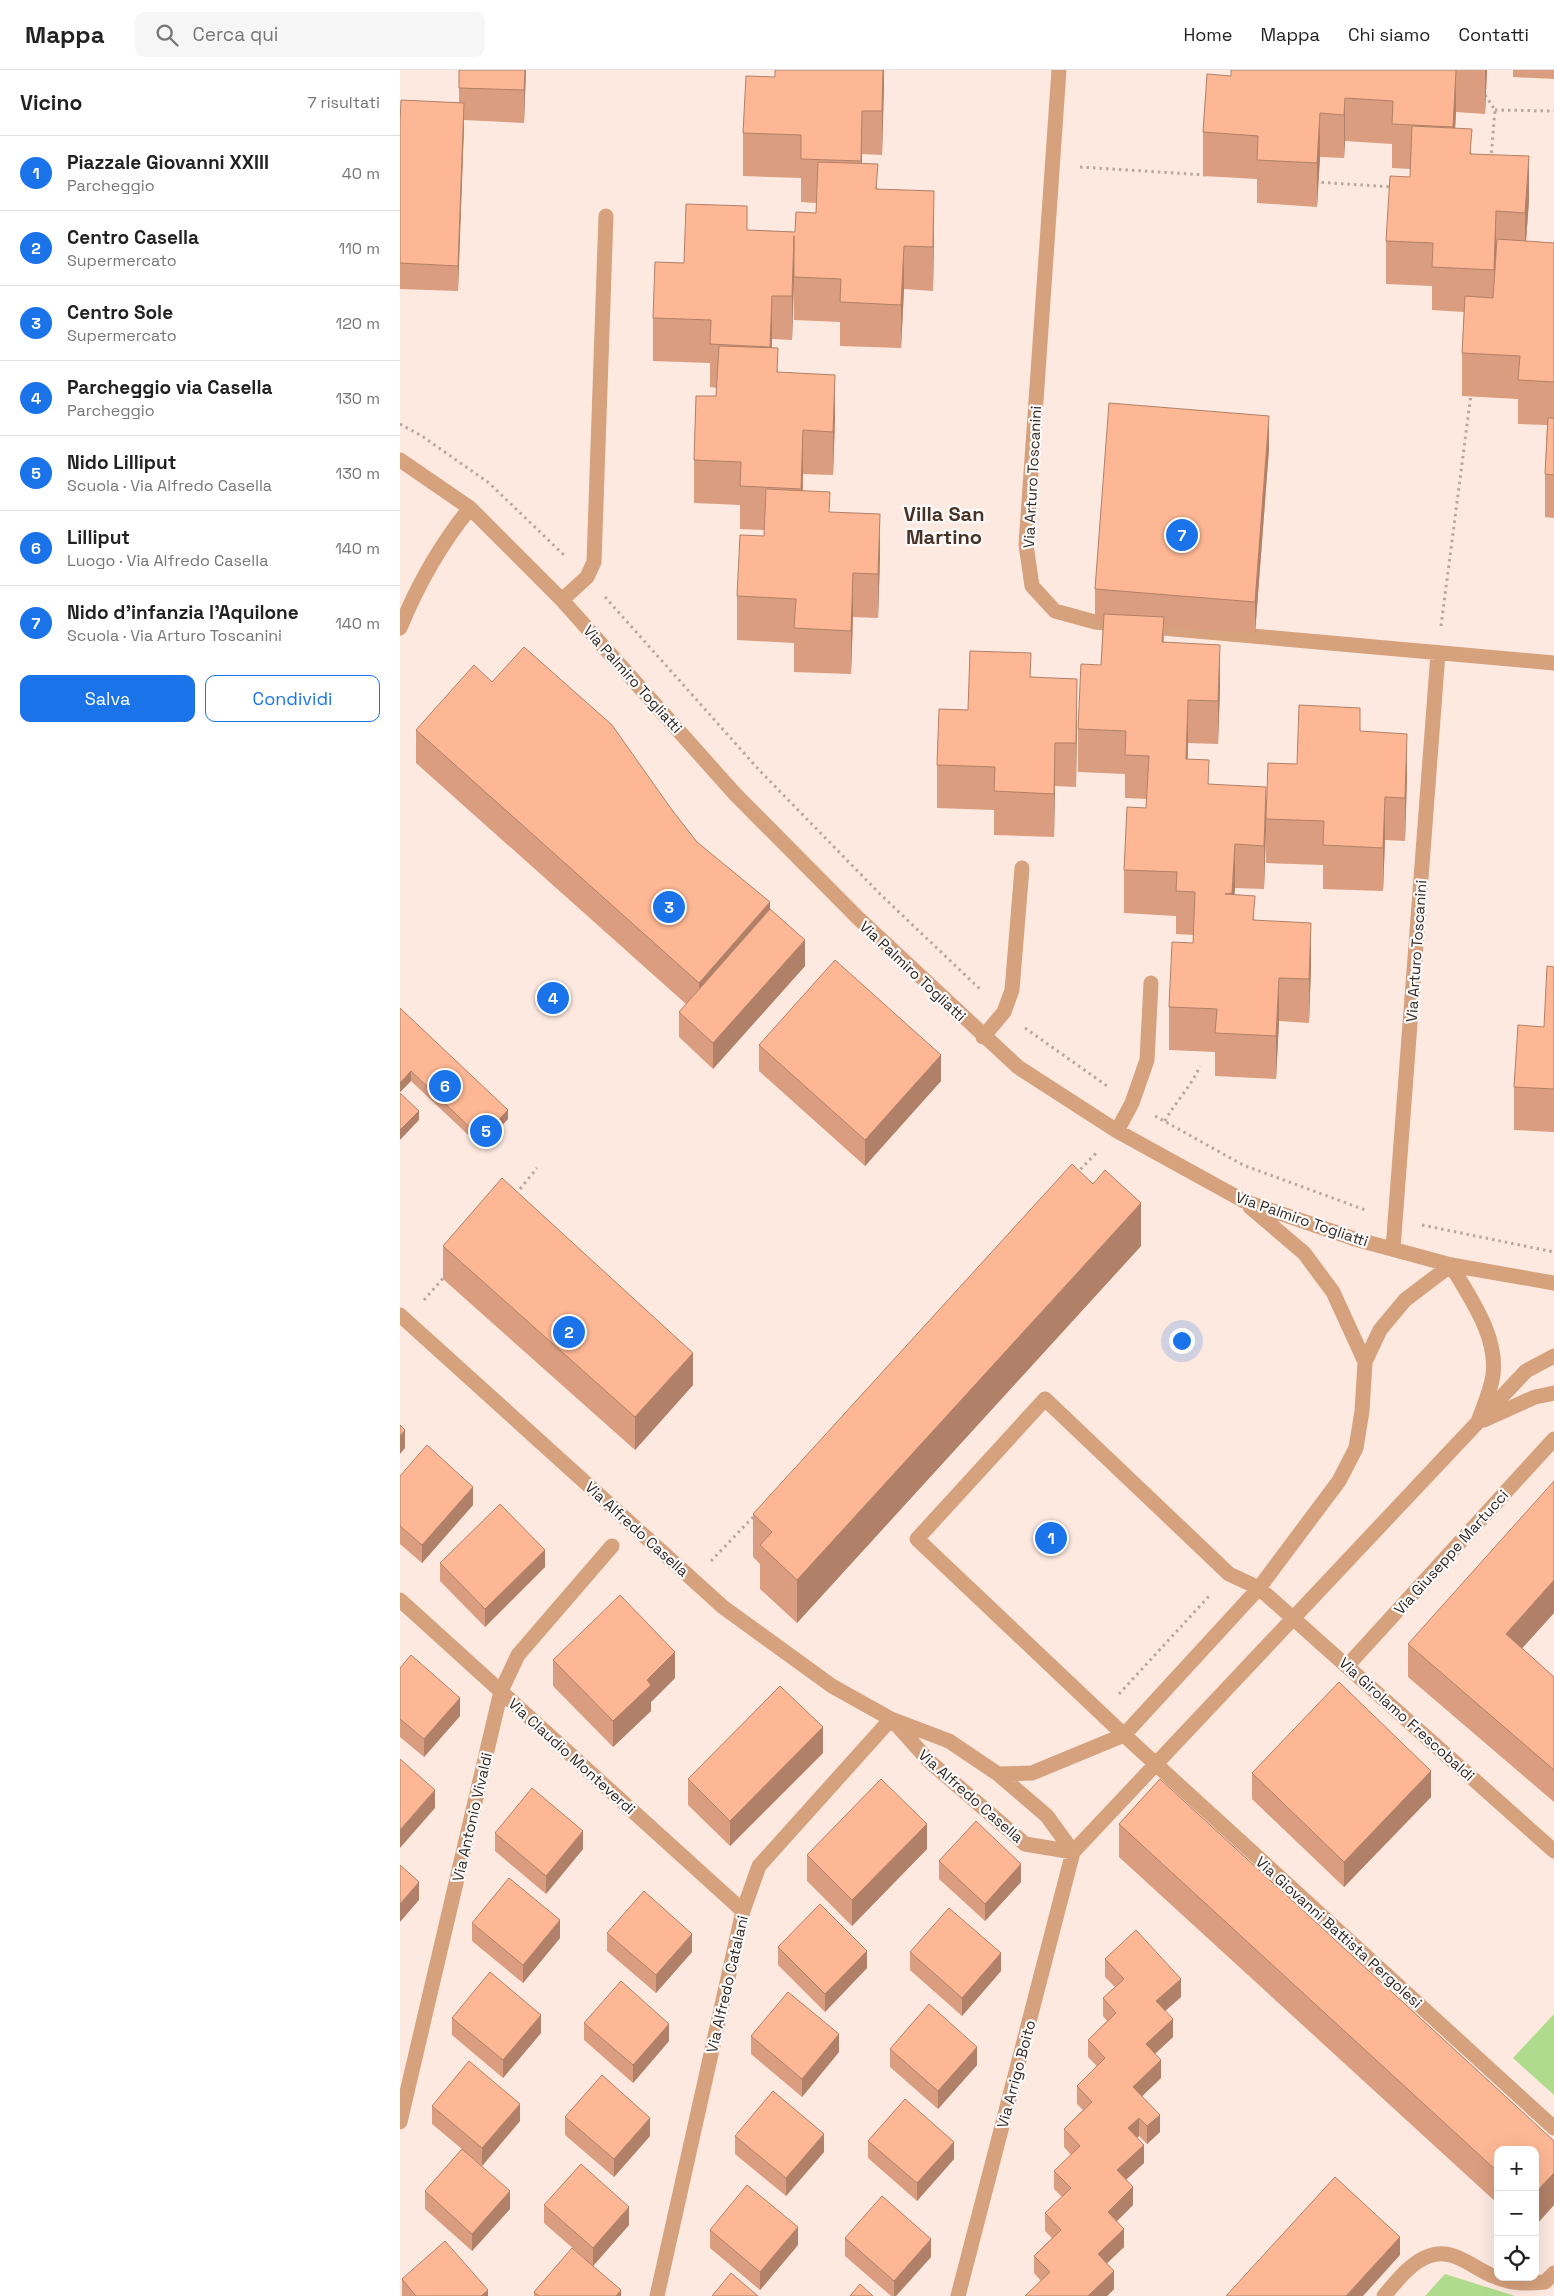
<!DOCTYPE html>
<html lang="it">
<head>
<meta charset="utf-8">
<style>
	:root { --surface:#fff; --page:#f6f6f6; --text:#222; --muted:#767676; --line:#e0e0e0; --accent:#1a73e8 }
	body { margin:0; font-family:"Space Grotesk",sans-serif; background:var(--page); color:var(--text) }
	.controls { position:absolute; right:15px; bottom:15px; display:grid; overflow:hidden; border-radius:10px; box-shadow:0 5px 20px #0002 }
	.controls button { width:45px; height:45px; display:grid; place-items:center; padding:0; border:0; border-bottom:1px solid var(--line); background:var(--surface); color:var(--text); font:25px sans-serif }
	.you { position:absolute; left:781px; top:1270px; width:18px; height:18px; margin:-12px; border:4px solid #fff; border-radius:50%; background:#1a73e8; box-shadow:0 0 0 8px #1a73e833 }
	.badge { display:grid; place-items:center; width:32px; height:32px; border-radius:50%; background:var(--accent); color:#fff; font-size:16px; font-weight:700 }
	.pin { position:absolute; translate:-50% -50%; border:2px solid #fff; box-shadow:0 1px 5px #0006 }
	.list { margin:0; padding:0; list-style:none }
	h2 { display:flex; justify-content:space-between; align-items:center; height:65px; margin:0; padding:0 20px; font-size:21px }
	h2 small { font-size:16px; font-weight:400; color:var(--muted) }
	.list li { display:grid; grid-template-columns:32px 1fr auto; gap:15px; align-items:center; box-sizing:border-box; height:75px; padding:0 20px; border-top:1px solid var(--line) }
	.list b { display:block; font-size:19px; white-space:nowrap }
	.list p { margin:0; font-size:16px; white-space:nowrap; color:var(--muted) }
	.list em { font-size:16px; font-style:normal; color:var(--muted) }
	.actions { display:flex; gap:10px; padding:15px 20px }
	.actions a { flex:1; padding:11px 0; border:1px solid var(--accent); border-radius:10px; text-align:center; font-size:18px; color:var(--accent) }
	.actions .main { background:var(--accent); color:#fff }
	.icon { flex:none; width:28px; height:28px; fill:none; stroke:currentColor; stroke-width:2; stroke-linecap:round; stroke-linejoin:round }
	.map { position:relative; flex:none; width:1154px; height:2226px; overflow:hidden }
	header { display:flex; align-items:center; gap:30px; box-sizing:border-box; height:70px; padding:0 25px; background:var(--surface); border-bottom:1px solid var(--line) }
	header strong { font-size:24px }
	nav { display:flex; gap:28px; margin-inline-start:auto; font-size:18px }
	.search { width:350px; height:45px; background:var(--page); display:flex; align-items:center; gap:12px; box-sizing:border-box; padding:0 18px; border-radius:10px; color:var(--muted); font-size:19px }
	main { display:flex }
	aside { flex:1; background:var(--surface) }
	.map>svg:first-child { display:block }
	.green { fill:#aedb8c }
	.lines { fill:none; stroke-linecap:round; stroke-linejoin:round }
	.path { stroke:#b9a8a0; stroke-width:3; stroke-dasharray:2.5 4; stroke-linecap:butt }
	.minor { stroke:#d6a17d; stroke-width:15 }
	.wall { fill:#da9d7f }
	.shaded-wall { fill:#b18068 }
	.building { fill:#fdb794; stroke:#b18068 }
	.labels { text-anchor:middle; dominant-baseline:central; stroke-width:4.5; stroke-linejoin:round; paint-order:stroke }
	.street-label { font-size:15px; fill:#332721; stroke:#fbfbfb }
	.district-label { font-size:20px; font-weight:bold; fill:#493125; stroke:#fbfbfb }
</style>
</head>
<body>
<header>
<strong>Mappa</strong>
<div class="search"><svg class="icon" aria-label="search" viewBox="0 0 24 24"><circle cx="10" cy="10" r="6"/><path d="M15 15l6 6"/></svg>Cerca qui</div>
<nav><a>Home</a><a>Mappa</a><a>Chi siamo</a><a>Contatti</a></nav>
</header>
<main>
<aside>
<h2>Vicino<small>7 risultati</small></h2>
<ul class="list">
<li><span class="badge">1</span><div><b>Piazzale Giovanni XXIII</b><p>Parcheggio</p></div><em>40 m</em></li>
<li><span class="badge">2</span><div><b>Centro Casella</b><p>Supermercato</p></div><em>110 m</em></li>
<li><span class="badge">3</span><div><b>Centro Sole</b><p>Supermercato</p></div><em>120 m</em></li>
<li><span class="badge">4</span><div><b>Parcheggio via Casella</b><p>Parcheggio</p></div><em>130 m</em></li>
<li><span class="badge">5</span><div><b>Nido Lilliput</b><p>Scuola · Via Alfredo Casella</p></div><em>130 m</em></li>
<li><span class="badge">6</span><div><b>Lilliput</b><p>Luogo · Via Alfredo Casella</p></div><em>140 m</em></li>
<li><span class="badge">7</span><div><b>Nido d'infanzia l'Aquilone</b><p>Scuola · Via Arturo Toscanini</p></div><em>140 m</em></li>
</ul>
<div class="actions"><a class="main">Salva</a><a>Condividi</a></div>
</aside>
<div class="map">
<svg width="1154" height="2226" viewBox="0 0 1154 2226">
	<rect width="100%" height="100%" fill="#fde9e0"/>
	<path class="green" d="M1154,1944V2025L1113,1988Z
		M1045,2204L1115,2226H1025Z"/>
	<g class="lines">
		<path class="path" d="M1085,25L1095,40L1091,88
			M1095,40L1154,41
			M680,97L806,105
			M915,112L993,117
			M0,354L22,366L89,413L166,487
			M205,527L360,701L480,824L582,921
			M1041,556L1071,324
			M625,958L710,1018
			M755,1046L843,1095L968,1141
			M765,1051C775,1032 791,1017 800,996
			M676,1104L698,1081
			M116,1124L137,1098
			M1022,1155L1154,1182
			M24,1230L45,1206
			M311,1491L355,1445
			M719,1624L811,1524"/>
		<path class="minor" d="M659,0L626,475L632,516L655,541L695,552L1154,593
			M0,390L70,438L162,530L335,724L458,848L618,997L717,1061L844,1131L955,1169L1051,1195L1154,1213
			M162,530L187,507L194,492L206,146
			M0,558C18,514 40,475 70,438
			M583,967L604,942L612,920L622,798
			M717,1061L732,1033L747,990L751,913
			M993,1179L1038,583
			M1051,1195C1069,1227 1098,1265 1093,1305C1091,1320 1084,1335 1079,1349
			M0,1245L323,1537L432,1616L491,1649L549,1671L598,1704L647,1746L673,1782
			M965,1292L980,1260L1005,1230L1051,1195
			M1084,1350L1135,1327L1154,1323
			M0,1530L343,1841
			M948,1595L1154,1369
			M494,1652L530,1692L625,1774L673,1782
			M598,1704L632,1703L724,1665L859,1518L939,1411L956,1378L962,1341L965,1292L933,1222L904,1183L850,1137
			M1154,1781L859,1518L829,1504L645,1329L517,1469L724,1665L1154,2058
			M0,2052L101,1621L118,1585L212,1476
			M257,2226L343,1841L359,1796L491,1649
			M558,2226L673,1782L1126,1301L1154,1286
			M984,2226C996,2212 1011,2192 1029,2186C1053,2177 1073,2198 1093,2206C1111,2214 1127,2214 1145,2212L1154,2203"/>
	</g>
	<path class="wall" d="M59,0H126L124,53L64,50L58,221L0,219V53L59,32Z
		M484,0L482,85L462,84V94L478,119L534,165L533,221L504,219L501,278L440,276V252L394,250V214L392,270L372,269V278L378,302L435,349L433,405L403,404V421L430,442L480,488L478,548L453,547L451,604L394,602V573L337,570V526L364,466V460L340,459V435L294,433V390L316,326L317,318L310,317V293L253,291V248L284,193L347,160L395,162L416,143V133L401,132V108L343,106V63L375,7Z
		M831,0H1087L1085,44L1056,42L1055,58L1072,84L1129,130L1126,171L1154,173V448L1145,447V404L1147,355L1118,354V329L1062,326V283L1064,242L1032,240V216L986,214V171L1010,107V99L992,98V74L945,71L944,88L920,87L917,137L857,133V109L803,106V62L831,6Z
		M1113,0H1154V9L1113,7Z
		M869,379L855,564L764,557V572L820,618L818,674L788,673V689L809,714L866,760L864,819L835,818L834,824L855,850L911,896L909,953L879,951L876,1009L815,1006V982L769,980V937L793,873V865L776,864V846L724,843V800L746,738L747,729L725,728V704L678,702V659L701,595L703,552H695V519Z
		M631,607L677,652L676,717L655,716L654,767L594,765V740L537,738V695L568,640Z
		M92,612L272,740L297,772L370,839L405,896L313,999L279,967V942L286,934L16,693V660Z
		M960,661L1007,707L1005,771L985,770L983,821L923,819V795L866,793V749L897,694Z
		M1154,897V1062L1114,1060V1017L1144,957Z
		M0,938L108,1049L81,1077L11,1011L0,1022Z
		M359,975L541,1011L465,1096L359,1001Z
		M43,1176L293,1315L235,1380L43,1209Z
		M741,1176L397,1553L360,1519V1494L353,1487V1444Z
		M0,1406L73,1435L22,1493L0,1474Z
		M40,1493L145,1497L85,1557L40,1511Z
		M1154,1543L1122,1578L1154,1607V1732L1008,1607V1574Z
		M153,1590L275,1608L251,1632V1641L213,1677L153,1616Z
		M0,1598L60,1646L24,1687L0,1667Z
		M423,1683L330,1776L288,1735V1709Z
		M852,1703L1031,1727L944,1817L852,1729Z
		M760,1709L1154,2071V2135L1135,2156V2080H1098V2134L719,1787V1754Z
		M95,1763L183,1779L146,1824L95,1781Z
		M527,1779L452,1856L407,1811V1785Z
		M539,1791L621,1812L585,1851L539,1809Z
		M72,1853L160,1868L123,1913L72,1871Z
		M207,1863L292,1882L256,1923L207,1881Z
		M378,1877L467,1898L425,1942L378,1895Z
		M510,1882L601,1901L562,1946L510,1900Z
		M705,1889L781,1927L765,1941L773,1967L755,1984L761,2008L742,2026L760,2062L747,2074L739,2066L737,2068L744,2093L726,2110L733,2135L717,2151L724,2177L707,2193L714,2219L707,2226H625L641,2211L634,2203V2186L652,2168L645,2161V2143L662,2127L654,2119V2101L671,2085L664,2077V2059L683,2040L677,2034V2016L697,1996L688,1987V1970L707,1951L703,1946V1928L715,1917L705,1907Z
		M52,1948L141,1963L103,2008L52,1965Z
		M184,1953L269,1971L233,2013L184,1970Z
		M351,1966L439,1982L402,2027L351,1984Z
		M490,1979L577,1995L538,2039L490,1997Z
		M32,2036L120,2051L82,2096L73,2088L110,2139L72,2181L25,2139V2121L62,2079L32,2054Z
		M165,2047L250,2066L214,2107L165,2065Z
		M335,2066L424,2082L386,2126L335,2084Z
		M468,2071L554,2089L517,2131L468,2088Z
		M144,2135L229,2155L193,2196L221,2226H134V2222L184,2188L144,2153Z
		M310,2160L398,2175L360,2220L310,2178Z
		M445,2168L531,2187L496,2226H491L445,2186Z
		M2,2209L88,2226H2Z"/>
	<path class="shaded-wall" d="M125,0H126L124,53V20Z
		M483,0H484V20L482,85V41Z
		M1056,0V42L1053,101V57Z
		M1085,0H1087L1085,44Z
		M945,28V71L944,88V45Z
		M64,33V58L58,221V196Z
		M462,41V84L461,135V91Z
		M920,43V87L917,137V93Z
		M1129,86V130L1125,186V143Z
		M534,121V165L533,221V177Z
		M1096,141V185L1094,243V200Z
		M394,166V207L392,270V226Z
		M504,176V219L501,278V235Z
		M372,226V269L370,320V277Z
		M435,305V349L433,405V362Z
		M869,346V379L855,564V532Z
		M403,360V404L401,462V419Z
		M480,444V488L478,548V504Z
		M453,503V547L451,604V561Z
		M820,575V618L818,674V631Z
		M677,609V652L676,717V673Z
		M788,630V673L786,732V689Z
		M1007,664V707L1005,771V728Z
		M655,673V716L654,767V724Z
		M866,717V760L864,819V776Z
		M985,727V770L983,821V778Z
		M835,774V818L832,867V823Z
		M370,832V865L299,945V913Z
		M911,853V896L909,953V909Z
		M405,870V896L313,999V973Z
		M879,908V951L876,1009V966Z
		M541,985V1011L465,1096V1070Z
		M11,1001V1011L0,1022V1013Z
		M108,1040V1049L81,1077V1068Z
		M19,1041V1050L0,1070V1060Z
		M741,1133V1176L397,1553V1510Z
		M293,1283V1315L235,1380V1347Z
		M5,1360V1378L0,1384V1366Z
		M73,1417V1435L22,1493V1475Z
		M145,1480V1497L85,1557V1539Z
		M1154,1510V1543L1106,1596V1564Z
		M275,1582V1608L251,1632V1641L213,1677V1651L247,1610Z
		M60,1628V1646L24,1687V1669Z
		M423,1657V1683L330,1776V1751Z
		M1031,1701V1727L944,1817V1792Z
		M35,1720V1738L0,1778V1760Z
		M527,1754V1779L452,1856V1830Z
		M183,1761V1779L146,1824V1806Z
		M621,1794V1812L585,1851V1834Z
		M19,1812V1830L0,1852V1834Z
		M160,1850V1868L123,1913V1895Z
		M292,1864V1882L256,1923V1905Z
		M467,1881V1898L425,1942V1924Z
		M601,1883V1901L562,1946V1928Z
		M781,1909V1927L756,1949V1931Z
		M141,1945V1963L103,2008V1990Z
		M773,1949V1967L746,1992V1974Z
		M269,1954V1971L233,2013V1995Z
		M439,1964V1982L402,2027V2009Z
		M577,1977V1995L538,2039V2021Z
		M761,1990V2008L733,2035V2017Z
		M120,2034V2051L82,2096V2078Z
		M760,2045V2062L747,2074V2056Z
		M250,2048V2066L214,2107V2089Z
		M739,2048V2066L728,2076V2058Z
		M424,2064V2082L386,2126V2108Z
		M554,2072V2089L517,2131V2113Z
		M744,2075V2093L717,2118V2100Z
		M1154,2103V2135L1135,2156V2123Z
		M733,2117V2135L708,2160V2142Z
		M110,2121V2139L72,2181V2164Z
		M229,2137V2155L193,2196V2178Z
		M398,2157V2175L360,2220V2202Z
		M724,2159V2177L698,2202V2184Z
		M1000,2167V2185L963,2226H946Z
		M531,2169V2187L496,2226H494V2211Z
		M714,2201V2219L707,2226H688Z
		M88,2220V2226H81Z
		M221,2220V2226H216Z"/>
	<path class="building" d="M59,0H125L124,20L59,18Z
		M375,0H483L482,41H462L461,91L401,89V65L343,63L346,6L375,7Z
		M831,0H1056L1053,57L992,54L993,31L945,28L944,45L920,43L917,93L857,90L858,66L803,62L807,4L831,6Z
		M1,30L64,33L58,196L0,193V53Z
		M1012,56L1072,59L1070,84L1129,86L1125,143L1096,141L1094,200L1032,197L1033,173L986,171L990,106L1010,107Z
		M418,92L478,94L476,119L534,121L533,177L504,176L501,235L440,232L441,209L394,207V166L392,226H372L370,277L310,274L311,250L253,248L255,192L284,193L286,134L347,136V160L395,162L396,142L416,143Z
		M1097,169L1154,173V312L1118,310L1120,286L1062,283L1065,226L1093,228Z
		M319,276L378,278L377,302L435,305L433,362L403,360L401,419L340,416L341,392L294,390L296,326H316Z
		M709,333L869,346L855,532L695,519Z
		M1148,348H1154V405L1145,404Z
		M366,419L430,422L429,442L480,444L478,504L453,503L451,561L394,558L396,529L337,526L340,465L364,466Z
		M704,544L764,547L762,572L820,575L818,631L788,630L786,689L809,690L808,714L866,717L864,776L835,774L832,823L825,824L855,826L853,850L911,853L909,909L879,908L876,966L815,963L817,939L769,937L772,872L793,873L795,822L776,821L777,802L724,800L727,737L746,738L749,686L725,685L726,661L678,659L681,594L701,595Z
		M124,577L212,655L272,740L297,772L370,832L299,913L16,660L74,595L92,612Z
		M570,581L631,583L630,607L677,609L676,673H655L654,724L594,721L595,697L537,695L539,639L568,640Z
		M899,635L960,638V661L1007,664L1005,728L985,727L983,778L923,775L924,751L866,749L868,693L897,694Z
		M370,839L405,870L313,973L279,942Z
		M435,890L541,985L465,1070L359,975Z
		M1147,896L1154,897V1019L1114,1017L1118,955L1144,957Z
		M0,938L108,1040L81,1068L11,1001L0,1013Z
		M0,1023L19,1041L0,1060Z
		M672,1094L693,1114L705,1100L741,1133L397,1510L360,1475L372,1462L353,1444Z
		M102,1108L293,1283L235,1347L43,1176Z
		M0,1355L5,1360L0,1366Z
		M27,1375L73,1417L22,1475L0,1456V1406Z
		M1154,1411V1510L1106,1564L1154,1607V1700L1008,1574Z
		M100,1434L145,1480L85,1539L40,1493Z
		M220,1525L275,1582L247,1610L251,1615L213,1651L153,1590Z
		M11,1585L60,1628L24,1669L0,1649V1598Z
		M939,1612L1031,1701L944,1792L852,1703Z
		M380,1616L423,1657L330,1751L288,1709Z
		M0,1689L35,1720L0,1760Z
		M481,1709L527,1754L452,1830L407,1785Z
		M760,1709L1154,2071V2103L1135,2123V2080H1098V2102L719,1754Z
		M132,1718L183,1761L146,1806L95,1763Z
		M576,1751L621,1794L585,1834L539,1791Z
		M0,1795L19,1812L0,1834Z
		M109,1808L160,1850L123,1895L72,1853Z
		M244,1821L292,1864L256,1905L207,1863Z
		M420,1834L467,1881L425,1924L378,1877Z
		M549,1838L601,1883L562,1928L510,1882Z
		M736,1860L781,1909L756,1931L773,1949L746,1974L761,1990L733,2017L760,2045L747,2056L739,2048L728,2058L744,2075L717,2100L733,2117L708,2142L724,2159L698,2184L714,2201L688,2226H625L650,2202L634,2186L661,2160L645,2143L671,2118L654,2101L680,2076L664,2059L692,2032L677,2016L705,1988L688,1970L716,1943L703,1928L724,1909L705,1889Z
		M90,1902L141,1945L103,1990L52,1948Z
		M221,1911L269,1954L233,1995L184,1953Z
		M388,1922L439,1964L402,2009L351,1966Z
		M529,1934L577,1977L538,2021L490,1979Z
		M69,1991L120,2034L82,2078L32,2036Z
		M202,2005L250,2048L214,2089L165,2047Z
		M373,2021L424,2064L386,2108L335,2066Z
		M505,2029L554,2072L517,2113L468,2071Z
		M62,2079L110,2121L72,2164L25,2121Z
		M181,2094L229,2137L193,2178L144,2135Z
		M935,2107L1000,2167L946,2226H826Z
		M347,2115L398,2157L360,2202L310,2160Z
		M482,2126L531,2169L494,2211L445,2168Z
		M45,2171L88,2220L81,2226H16L2,2209Z
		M172,2178L221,2220L216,2226H139L134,2222Z
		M331,2203L358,2226H312Z
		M460,2214L473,2226H450Z"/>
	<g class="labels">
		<g class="street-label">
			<text transform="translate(632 407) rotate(-87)">Via Arturo Toscanini</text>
			<text transform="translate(233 609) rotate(48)">Via Palmiro Togliatti</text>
			<text transform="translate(1016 881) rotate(-86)">Via Arturo Toscanini</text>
			<text transform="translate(513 901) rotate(43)">Via Palmiro Togliatti</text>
			<text transform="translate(902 1149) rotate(19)">Via Palmiro Togliatti</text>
			<text transform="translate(237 1459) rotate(42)">Via Alfredo Casella</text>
			<text transform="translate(1051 1482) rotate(-48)">Via Giuseppe Martucci</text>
			<text transform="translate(1007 1649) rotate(42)">Via Girolamo Frescobaldi</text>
			<text transform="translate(172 1686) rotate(42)">Via Claudio Monteverdi</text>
			<text transform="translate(571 1726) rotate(41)">Via Alfredo Casella</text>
			<text transform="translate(72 1747) rotate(-77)">Via Antonio Vivaldi</text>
			<text transform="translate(939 1862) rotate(42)">Via Giovanni Battista Pergolesi</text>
			<text transform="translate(327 1914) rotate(-77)">Via Alfredo Catalani</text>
			<text transform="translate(616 2004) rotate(-75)">Via Arrigo Boito</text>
		</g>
		<g class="district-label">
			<text x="544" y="444">Villa San<tspan x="544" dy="23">Martino</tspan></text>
		</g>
	</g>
</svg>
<div class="controls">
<button>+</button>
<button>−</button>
<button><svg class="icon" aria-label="locate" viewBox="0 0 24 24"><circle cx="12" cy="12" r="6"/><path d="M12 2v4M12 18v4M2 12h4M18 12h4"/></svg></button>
</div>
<div class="you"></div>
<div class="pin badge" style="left:651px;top:1468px">1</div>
<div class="pin badge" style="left:169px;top:1262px">2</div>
<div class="pin badge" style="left:269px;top:837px">3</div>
<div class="pin badge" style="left:153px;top:928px">4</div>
<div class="pin badge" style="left:86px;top:1061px">5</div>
<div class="pin badge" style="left:45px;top:1016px">6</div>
<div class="pin badge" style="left:782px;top:465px">7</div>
</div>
</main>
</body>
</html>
